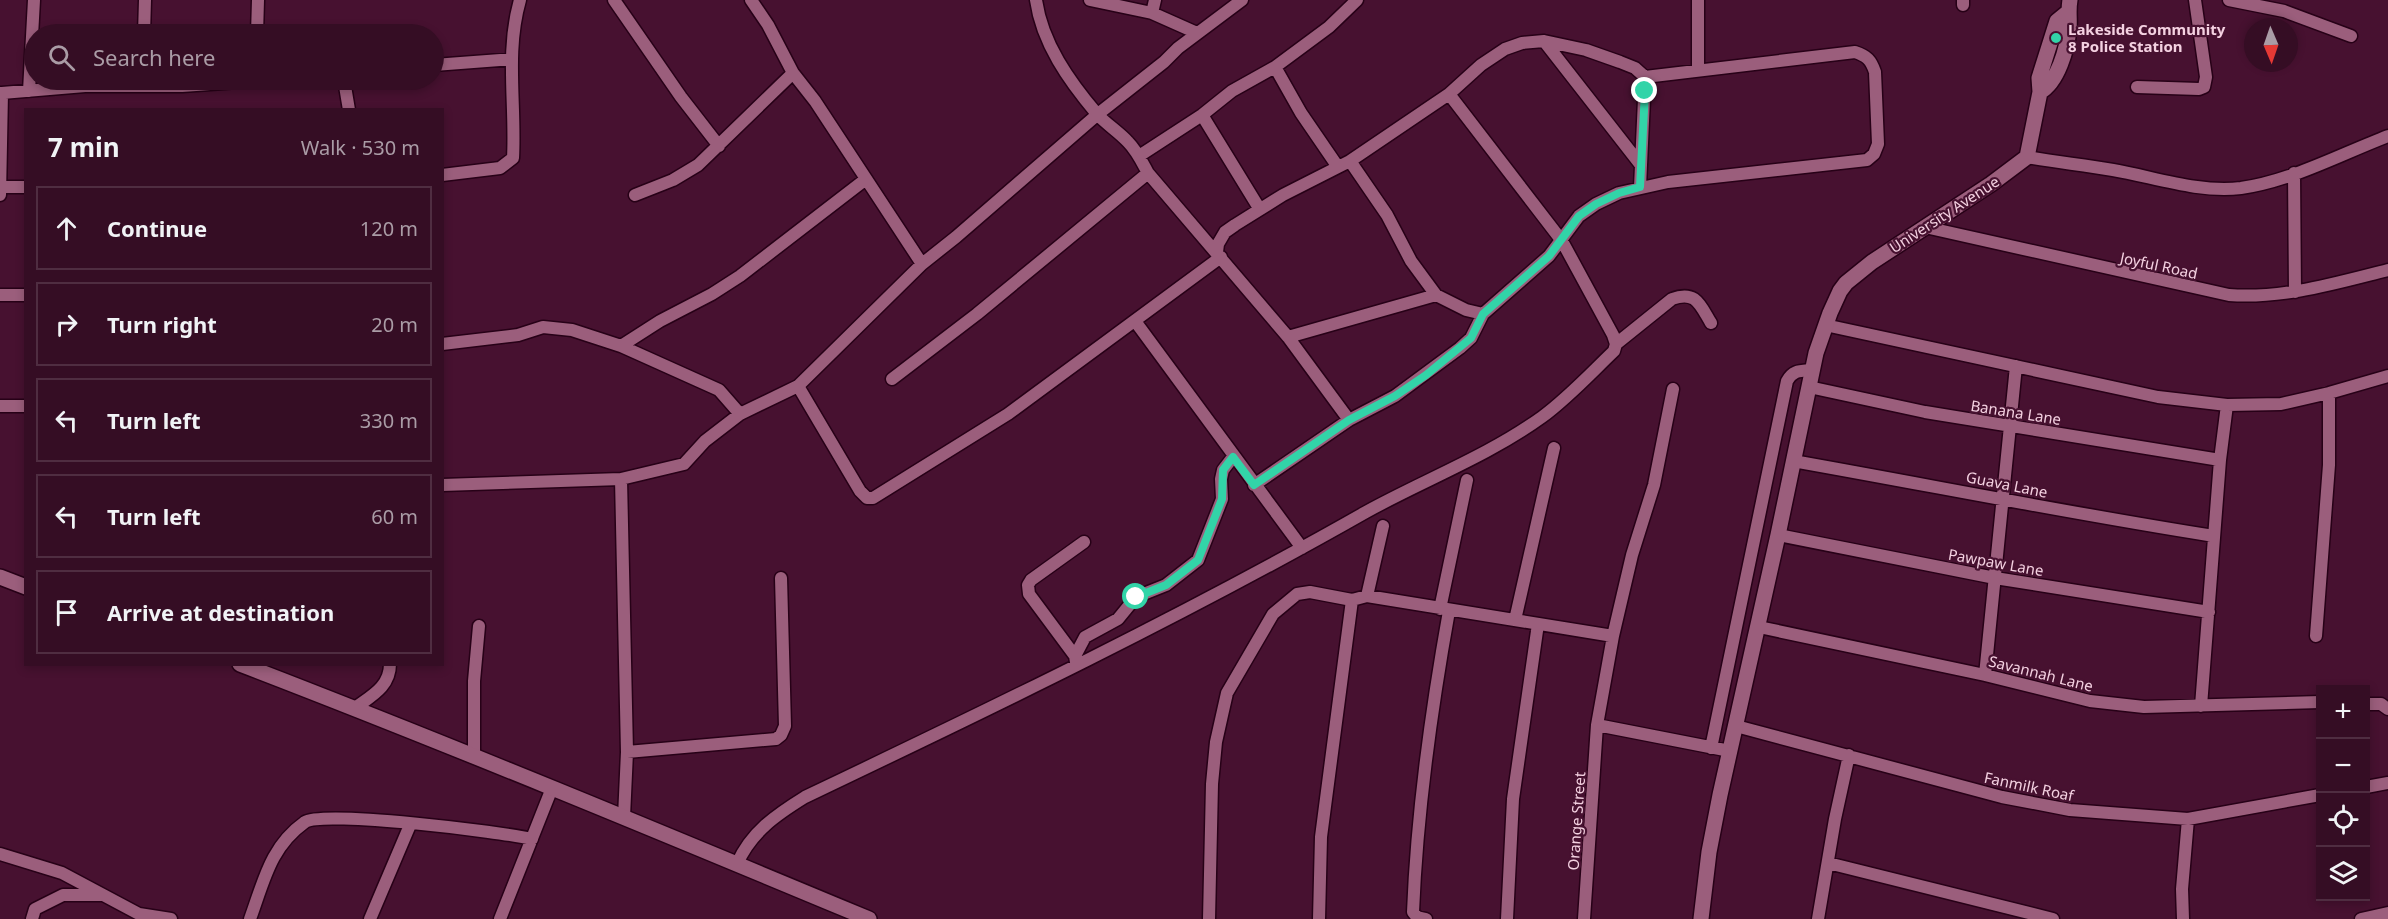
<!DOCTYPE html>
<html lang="en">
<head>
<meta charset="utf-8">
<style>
	:root { --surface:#350d24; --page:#401b31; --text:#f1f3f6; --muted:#aa9ca6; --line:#4f2d41 }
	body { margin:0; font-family:"Noto Sans",sans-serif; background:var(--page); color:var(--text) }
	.controls { position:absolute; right:18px; bottom:18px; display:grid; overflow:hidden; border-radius:0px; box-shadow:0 3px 9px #0003 }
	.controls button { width:54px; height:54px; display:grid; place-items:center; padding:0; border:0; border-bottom:2px solid var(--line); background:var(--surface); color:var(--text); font:30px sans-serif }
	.compass { position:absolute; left:2244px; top:18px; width:54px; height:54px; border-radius:50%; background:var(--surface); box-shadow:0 3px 9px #0003; rotate:178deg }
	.stop { position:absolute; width:18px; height:18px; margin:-14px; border:4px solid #32d4a8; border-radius:50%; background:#fff }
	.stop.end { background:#32d4a8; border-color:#fff; box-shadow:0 2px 6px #0008 }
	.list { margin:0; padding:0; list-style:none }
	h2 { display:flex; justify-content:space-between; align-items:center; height:78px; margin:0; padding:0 24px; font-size:26px }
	h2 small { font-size:20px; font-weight:400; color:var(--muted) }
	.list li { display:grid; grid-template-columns:39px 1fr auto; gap:18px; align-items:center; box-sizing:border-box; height:84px; margin:0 12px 12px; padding:0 12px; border:2px solid var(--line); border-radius:0px }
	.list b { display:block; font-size:22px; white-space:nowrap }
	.list em { font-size:20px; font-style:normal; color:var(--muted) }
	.icon { flex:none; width:33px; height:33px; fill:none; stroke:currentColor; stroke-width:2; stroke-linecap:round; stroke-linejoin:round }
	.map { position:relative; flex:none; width:2388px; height:919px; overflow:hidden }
	.search { position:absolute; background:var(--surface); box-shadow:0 3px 9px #0003; left:24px; top:24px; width:420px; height:66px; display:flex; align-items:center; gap:15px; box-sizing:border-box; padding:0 21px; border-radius:33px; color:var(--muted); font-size:22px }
	.panel { position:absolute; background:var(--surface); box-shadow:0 3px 9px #0003; left:24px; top:108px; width:420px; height:558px; border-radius:0px }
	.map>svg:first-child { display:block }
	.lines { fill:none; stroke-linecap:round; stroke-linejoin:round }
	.minor-casing { stroke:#270117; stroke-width:15 }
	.tertiary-casing { stroke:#270117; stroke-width:18 }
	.minor { stroke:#9b5e7c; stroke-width:12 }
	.tertiary { stroke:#9b5e7c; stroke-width:15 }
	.route { stroke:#32d4a8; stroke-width:8 }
	.poi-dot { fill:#32d4a8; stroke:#471130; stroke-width:2 }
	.labels { text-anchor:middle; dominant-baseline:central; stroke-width:4.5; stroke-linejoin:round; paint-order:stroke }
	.poi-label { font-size:15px; font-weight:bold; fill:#f4d1e1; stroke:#471130; text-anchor:start }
	.street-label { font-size:15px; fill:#f4d1e1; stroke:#471130 }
</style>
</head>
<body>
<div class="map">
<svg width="2388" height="919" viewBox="0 0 2388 919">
	<rect width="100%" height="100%" fill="#471130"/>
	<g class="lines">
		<defs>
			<path id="minor" d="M614,0L681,97L719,146
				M751,0L768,25L793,73L815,101L922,264
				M1036,0C1042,43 1069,81 1097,114C1106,124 1119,132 1128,142C1137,151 1142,162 1148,173L1288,337L1349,420
				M1090,0L1152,13L1197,33
				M1698,0V69
				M2229,0L2284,11L2351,36
				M1963,5V0
				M1152,13L1155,0
				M144,34L145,0
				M257,34L258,0
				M1544,41L1640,164
				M434,65L512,59
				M1275,67L1301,113L1338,167
				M344,80L349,110
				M2137,87L2199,89L2204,87L2206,77L2195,0
				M29,91L34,0
				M0,93H2L0,195
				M2,93L85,86H182L268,80
				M1202,115L1259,208
				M1139,156L1202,115L1232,91L1275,67L1329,27L1357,0
				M2027,157C2055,162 2084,165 2113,170C2154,177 2198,193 2241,188C2291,181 2341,154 2388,136
				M1350,161L1387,215L1411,261L1436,295L1466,310L1483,314
				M2294,173L2295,292
				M442,175L500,168L513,158C516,105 505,52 520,0
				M0,187H26
				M635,195L673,180L698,165L793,73
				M1925,227L2229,295C2283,299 2336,283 2388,270
				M1217,252L1218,244L1225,232L1235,225L1283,195L1350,161L1449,94L1481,65L1505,49L1522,43L1544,41L1586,50L1620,62L1635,68L1645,77L1640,187
				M0,295H26
				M1135,321L1302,548
				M1825,325L2158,397L2227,405L2281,404L2329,393L2388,376
				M1288,337L1436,295
				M442,344L518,335L543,327L572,330L621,346L719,390L740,414
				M1616,344L1672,299C1696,290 1700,305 1711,323
				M621,346L660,321L712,294L740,276L866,179
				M892,379L977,314L1148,173
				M798,386L860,491L867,498H873L1008,414L1221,257
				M1809,387L1925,412L2220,460
				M0,406H26
				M1793,461C1934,486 2073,514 2214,536
				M621,479L627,752L624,817
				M442,485L621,479L684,464L705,441L740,414L798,386L922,264L956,237L1098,114L1164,62L1178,48L1242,0
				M1254,485L1349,420L1395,396L1460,348L1471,338L1483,314L1549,256L1579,216L1596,204L1619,193L1668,182L1867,160L1874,154L1878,144L1875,72C1871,60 1867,56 1855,52L1645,77
				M1778,535L1995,578L2209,612
				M1367,596L1383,526
				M1440,609L1467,480
				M1515,620L1554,448
				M1759,627L1985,675L2090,701L2144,707L2320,702
				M2316,636L2329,465V393
				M1075,656L1085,637L1118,619L1136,597L1166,585L1198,560L1222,499L1221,479L1223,470L1233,457
				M1076,662L1075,656L1029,594L1028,585L1031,580L1084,542
				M1985,675L2016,366
				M2366,704H2381L2388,709
				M2201,706L2220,460L2227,405
				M355,708C371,696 390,687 390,664
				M1597,725L1730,751
				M1736,726L2002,797L2070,810L2188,819L2320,795
				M1711,748L1787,381C1793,370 1800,371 1812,370
				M627,752L776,739L781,735L785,726L781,578
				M474,757V681L479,626
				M2366,787L2388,783
				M0,854L62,873L139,914L171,919
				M1828,863L2053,919
				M737,864C751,832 776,815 805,797C994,707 1183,616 1366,512C1424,480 1488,456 1542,417C1568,398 1591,373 1614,351L1616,344L1613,335L1562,241L1449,94
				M32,919L35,909L63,895H101
				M250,919C264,881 270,847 305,822C323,810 503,832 532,839
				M370,919L410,825
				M500,919L552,788
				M1209,919L1212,784L1216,742L1227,693L1273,614L1297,594L1310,592L1352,600
				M1319,919L1321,837L1352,600L1367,596L1613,636
				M1426,919L1417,917L1413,912C1417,811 1431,711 1449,611
				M1507,919L1513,799L1538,624
				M1584,919L1597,725L1613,636L1632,555L1654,485L1673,389
				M1818,919L1835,819L1849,755
				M2183,919L2182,889L2188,819
				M2361,919L2388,913"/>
			<path id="tertiary" d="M2040,92C2058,82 2067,49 2069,29C2070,19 2068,10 2070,0
				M0,577L26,587
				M240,664C451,745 660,832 869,919
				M1701,919L1709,852L1720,795L1778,535L1816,353L1830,313L1840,291L1846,283L1872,262L1991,184L2027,157L2040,92L2039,78L2057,21L2068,12"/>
		</defs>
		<use href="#minor" class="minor-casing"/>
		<use href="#tertiary" class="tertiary-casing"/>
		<use href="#minor" class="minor"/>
		<use href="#tertiary" class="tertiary"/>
	</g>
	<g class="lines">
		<path class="route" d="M1136,597L1166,585L1198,560L1222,499L1223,470L1233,457L1254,485L1349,420L1395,396L1426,375L1471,338L1483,314L1549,256L1579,216L1596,204L1619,193L1640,187L1645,91"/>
	</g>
	<circle class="poi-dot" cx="2056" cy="38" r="6"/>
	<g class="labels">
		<g class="poi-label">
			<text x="2068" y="29">Lakeside Community<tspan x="2068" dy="17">8 Police Station</tspan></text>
		</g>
		<g class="street-label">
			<text transform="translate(1944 214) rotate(-33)">University Avenue</text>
			<text transform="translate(2159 265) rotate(12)">Joyful Road</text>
			<text transform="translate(2016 412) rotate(9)">Banana Lane</text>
			<text transform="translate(2007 484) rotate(11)">Guava Lane</text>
			<text transform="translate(1996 562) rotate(10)">Pawpaw Lane</text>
			<text transform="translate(2041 673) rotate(14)">Savannah Lane</text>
			<text transform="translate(2029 786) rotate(12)">Fanmilk Roaf</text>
			<text transform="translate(1576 821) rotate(-86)">Orange Street</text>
		</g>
	</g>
</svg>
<div class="controls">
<button>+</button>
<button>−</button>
<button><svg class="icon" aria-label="locate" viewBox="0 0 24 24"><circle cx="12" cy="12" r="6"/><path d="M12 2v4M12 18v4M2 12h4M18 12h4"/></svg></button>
<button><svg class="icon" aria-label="layers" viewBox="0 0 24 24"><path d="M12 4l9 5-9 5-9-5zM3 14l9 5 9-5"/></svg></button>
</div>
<svg class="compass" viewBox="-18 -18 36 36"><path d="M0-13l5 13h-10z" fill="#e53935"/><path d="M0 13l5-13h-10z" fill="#aa9ca6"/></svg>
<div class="stop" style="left:1136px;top:597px"></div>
<div class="stop end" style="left:1645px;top:91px"></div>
<div class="search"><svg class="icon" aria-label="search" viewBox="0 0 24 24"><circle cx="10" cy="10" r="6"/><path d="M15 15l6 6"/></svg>Search here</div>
<section class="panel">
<h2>7 min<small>Walk · 530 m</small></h2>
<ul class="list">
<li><svg class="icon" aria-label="ahead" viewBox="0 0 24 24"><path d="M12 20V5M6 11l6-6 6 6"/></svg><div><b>Continue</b></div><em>120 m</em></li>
<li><svg class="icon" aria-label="right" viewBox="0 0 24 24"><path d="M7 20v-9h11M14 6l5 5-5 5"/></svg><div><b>Turn right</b></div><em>20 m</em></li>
<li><svg class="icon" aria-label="left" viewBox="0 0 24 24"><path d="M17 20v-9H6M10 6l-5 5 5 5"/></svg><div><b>Turn left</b></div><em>330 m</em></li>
<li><svg class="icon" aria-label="left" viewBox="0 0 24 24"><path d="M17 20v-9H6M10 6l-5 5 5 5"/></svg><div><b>Turn left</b></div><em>60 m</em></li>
<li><svg class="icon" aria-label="arrive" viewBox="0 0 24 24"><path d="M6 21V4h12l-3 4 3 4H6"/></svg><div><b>Arrive at destination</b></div></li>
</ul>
</section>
</div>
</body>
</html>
